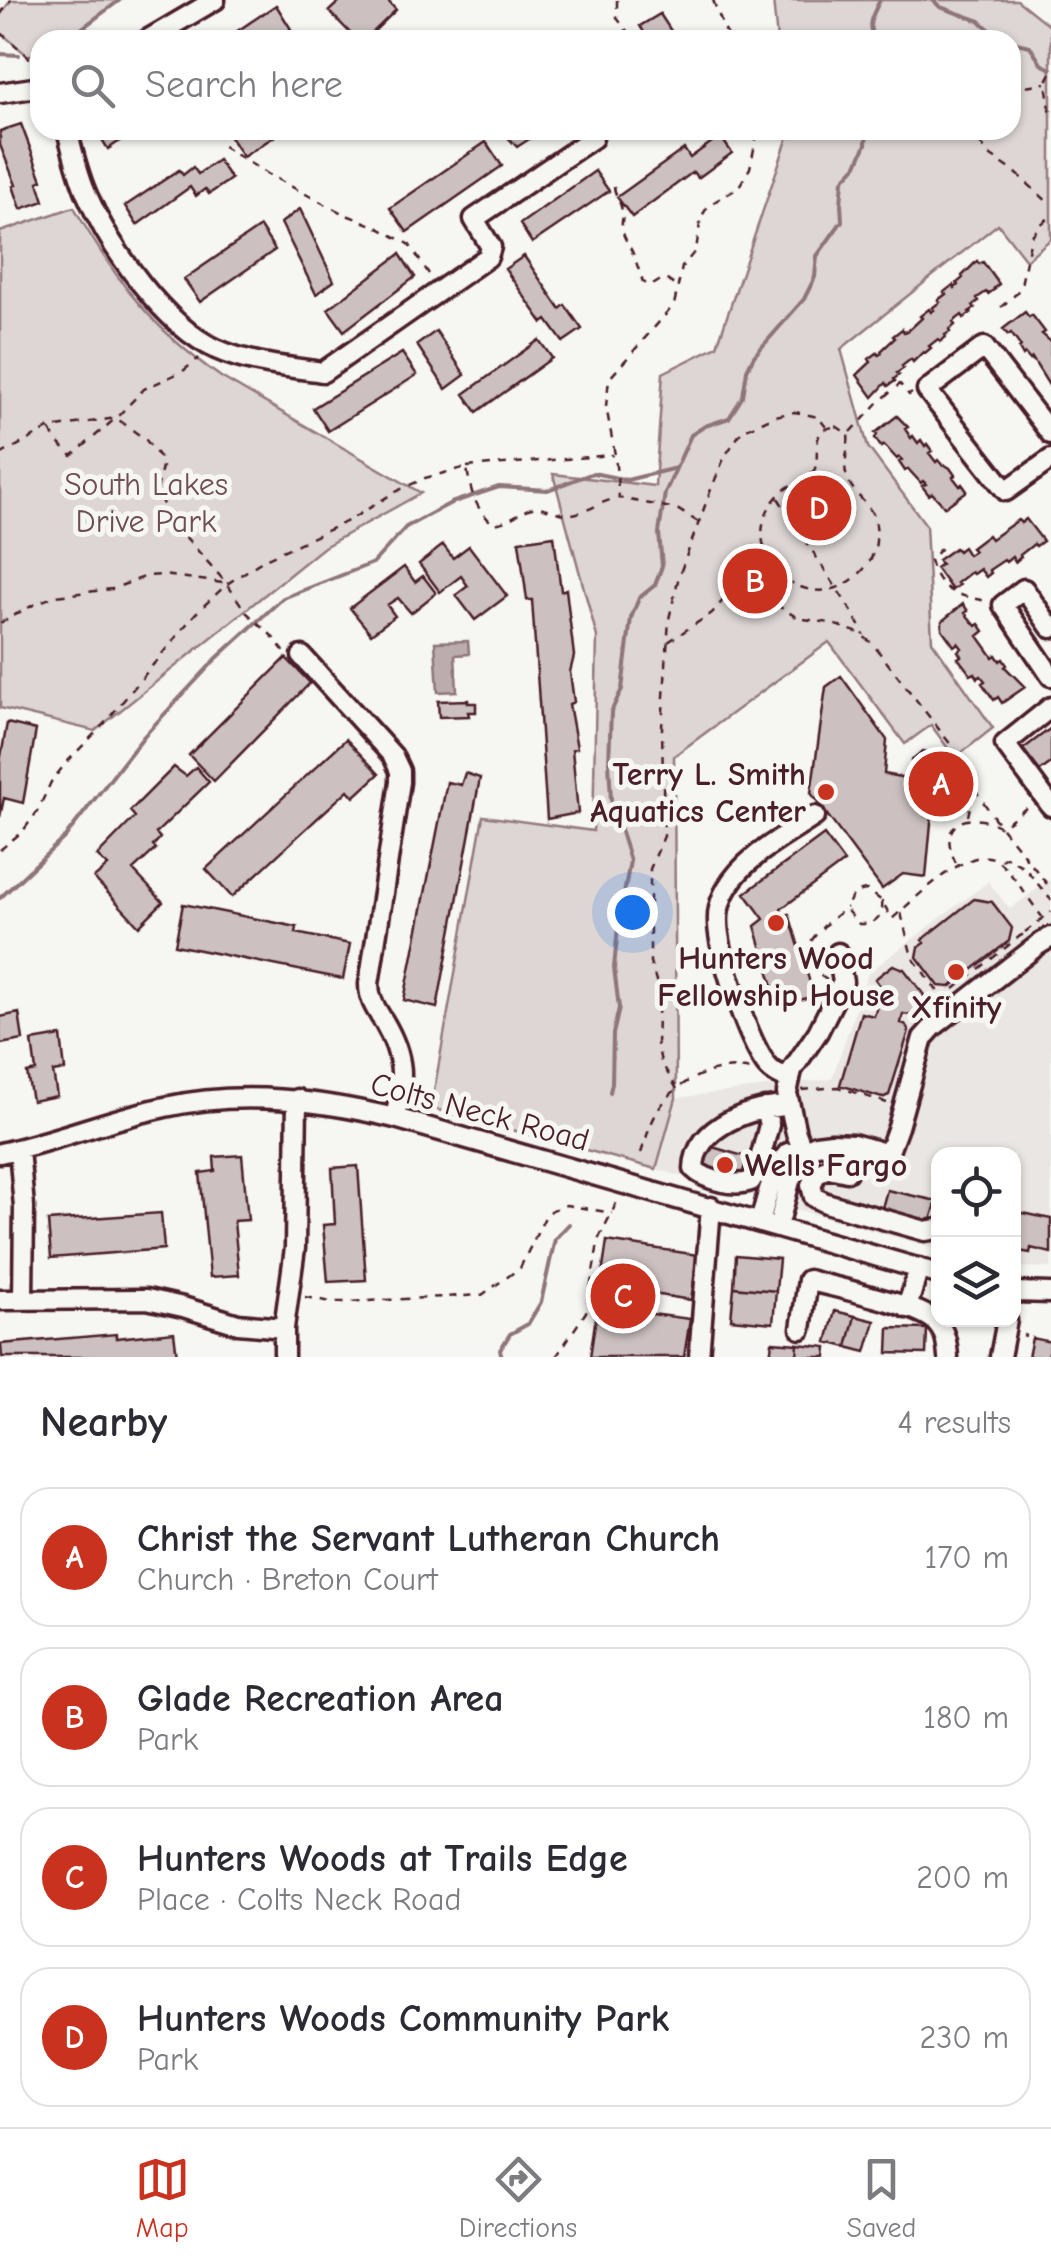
<!DOCTYPE html>
<html lang="en">
<head>
<meta charset="utf-8">
<style>
	:root { --surface:#fff; --page:#f7f7f7; --text:#2b2b33; --muted:#7c7c81; --line:#e1e1e2; --accent:#c8321e }
	body { margin:0; font-family:"Comic Neue",sans-serif; background:var(--page); color:var(--text) }
	.controls { position:absolute; right:30px; bottom:30px; display:grid; overflow:hidden; border-radius:20px; box-shadow:0 2px 8px #0004 }
	.controls button { width:90px; height:90px; display:grid; place-items:center; padding:0; border:0; border-bottom:2px solid var(--line); background:var(--surface); color:var(--text); font:50px sans-serif }
	.you { position:absolute; left:632px; top:912px; width:35px; height:35px; margin:-25px; border:8px solid #fff; border-radius:50%; background:#1a73e8; box-shadow:0 0 0 15px #1a73e833 }
	.badge { display:grid; place-items:center; width:65px; height:65px; border-radius:50%; background:var(--accent); color:#fff; font-size:32px; font-weight:700 }
	.pin { position:absolute; translate:-50% -50%; border:5px solid #fff; box-shadow:0 2px 10px #0006 }
	.list { margin:0; padding:0; list-style:none }
	h2 { display:flex; justify-content:space-between; align-items:center; height:130px; margin:0; padding:0 40px; font-size:42px }
	h2 small { font-size:32px; font-weight:400; color:var(--muted) }
	.list li { display:grid; grid-template-columns:65px 1fr auto; gap:30px; align-items:center; box-sizing:border-box; height:140px; margin:0 20px 20px; padding:0 20px; border:2px solid var(--line); border-radius:30px }
	.list b { display:block; font-size:38px; white-space:nowrap }
	.list p { margin:0; font-size:32px; white-space:nowrap; color:var(--muted) }
	.list em { font-size:32px; font-style:normal; color:var(--muted) }
	.icon { flex:none; width:55px; height:55px; fill:none; stroke:currentColor; stroke-width:2; stroke-linecap:round; stroke-linejoin:round }
	.map { position:relative; flex:none; width:1051px; height:1357px; overflow:hidden }
	.search { position:absolute; background:var(--surface); box-shadow:0 2px 8px #0004; left:30px; right:30px; top:30px; height:110px; display:flex; align-items:center; gap:25px; box-sizing:border-box; padding:0 35px; border-radius:30px; color:var(--muted); font-size:38px }
	.sheet { height:770px; background:var(--surface) }
	nav { display:flex; justify-content:space-around; align-items:center; box-sizing:border-box; height:140px; border-top:2px solid var(--line); background:var(--surface); font-size:28px; color:var(--muted) }
	nav a { display:grid; justify-items:center; gap:5px }
	nav .on { color:var(--accent) }
	.map>svg:first-child { display:block }
	.built { fill:#e9e6e3 }
	.green { fill:#ddd6d5; stroke:#947a80; stroke-width:2.5 }
	.water { fill:#bbadae; stroke:#8e747a; stroke-width:2.5 }
	.lines { fill:none; stroke-linecap:round; stroke-linejoin:round }
	.stream { stroke:#8e747a; stroke-width:4 }
	.building { fill:#ccc1c0; stroke:#4a1f2b; stroke-width:2.5 }
	.minor-casing { stroke:#4a1f2b; stroke-width:25 }
	.path { stroke:#4a1f2b; stroke-width:2.5; stroke-dasharray:8 8; stroke-linecap:butt }
	.minor { stroke:#f6f6f2; stroke-width:18 }
	.poi-dot { fill:#c8321e; stroke:#f6f6f2; stroke-width:4 }
	.labels { text-anchor:middle; dominant-baseline:central; stroke-width:10; stroke-linejoin:round; paint-order:stroke }
	.park-label { font-size:32px; fill:#6f4d56; stroke:#f6f6f2 }
	.poi-label { font-size:32px; font-weight:bold; fill:#4a1f2b; stroke:#f6f6f2 }
	.street-label { font-size:32px; fill:#4a1f2b; stroke:#f6f6f2 }
</style>
</head>
<body>
<div class="map">
<svg width="1051" height="1357" viewBox="0 0 1051 1357">
	<rect width="100%" height="100%" fill="#f6f6f2"/>
	<filter id="ink" filterUnits="userSpaceOnUse"><feTurbulence type="fractalNoise" baseFrequency=".01" numOctaves="2"/><feDisplacementMap in="SourceGraphic" scale="20" xChannelSelector="R" yChannelSelector="G"/><feConvolveMatrix kernelMatrix="1 2 1 2 8 2 1 2 1" color-interpolation-filters="sRGB"/></filter>
	<g filter="url(#ink)">
		<path class="built" d="M1051,879V1268L1014,1267V1154H938V1249L656,1169L676,1098L832,1079L868,973L988,882L1010,909Z"/>
		<path class="green" d="M11,0H120L75,35L64,40H40V50L28,56L0,32V15Z
			M773,0H1017L1051,27V239L1026,260L998,224L841,349L868,447L926,525L932,641L993,728L955,758L931,725L905,744L829,642L674,756L676,1098L656,1169L431,1108L483,816L593,831L597,637L553,474L655,486L663,373L717,346L788,137L787,130H1011V40H777Z
			M74,207C115,280 152,329 221,377L421,493L324,547L95,731L0,708V232Z"/>
		<path class="water" d="M468,641L469,654L455,655L457,691L438,692L435,642Z"/>
		<g class="lines">
			<path class="stream" d="M933,0L940,7L980,21L1001,40
				M66,40L120,0
				M875,40C865,24 873,15 880,0
				M1011,42L1030,46L1041,64L1051,69
				M0,54L19,55
				M34,56L40,53
				M0,898L65,837L144,736L217,658L283,598L373,563L406,527L451,503L499,487L548,490L593,473L627,480L676,468
				M610,1092L612,1083L613,1034L619,1008L614,968L618,927L630,861L611,800L609,762L611,712L622,689L631,618L639,598L655,585L662,566L659,533L665,493L691,435L705,426L729,418L743,396L747,370L754,356L804,299L815,277L817,256L842,221L841,204L843,180L857,165L866,144L867,130
				M502,1357L500,1350L510,1334L528,1324L541,1302L555,1239L569,1224"/>
		</g>
		<path class="building" d="M341,0H387L396,10L365,40H357L329,11Z
			M276,5L291,29L273,40H224Z
			M660,14L675,37L670,40H649L640,26Z
			M21,124L42,180L38,182L44,201L21,209L13,186L16,185L0,145V131Z
			M96,130H136L108,149Z
			M235,130H284L243,157L228,134Z
			M501,130H530L534,136L517,147Z
			M720,136L732,153L698,178L693,172L632,217L617,197L684,149L690,158Z
			M486,142L502,166L407,232L390,208Z
			M218,160L231,179L209,194L205,189L196,196L190,187L137,225L125,206L179,170L183,175L193,167L198,174Z
			M595,171L609,191L532,243L520,224Z
			M300,209L334,281L316,294L281,223Z
			M260,227L275,250L200,302L184,279Z
			M400,254L415,277L344,331L328,309Z
			M524,256L560,309L565,305L582,329L563,342L547,320L543,323L505,269Z
			M977,261L979,264L983,262L999,284L994,288L995,289L988,294L986,292L977,298L979,301L973,305L975,308L969,312L971,313L964,318L962,315L953,322L955,325L949,330L950,332L945,335L946,337L940,342L938,339L929,346L931,348L925,353L923,352L913,362L911,359L902,366L904,368L897,373L899,375L894,379L895,381L888,386L886,383L873,397L857,375L871,362L869,359L877,353L879,355L882,353L881,351L895,338L893,336L902,329L904,332L908,331L922,318L920,316L929,309L931,312L934,310L932,308L940,302L938,300L946,294L944,292L953,285L955,288L958,285L957,283L963,278L962,276Z
			M1025,312L1029,317L1032,315L1045,332L1042,334L1051,342L1050,387L1032,358L1030,360L1025,354L1023,356L1019,349L1021,347L1011,333L1008,335L1003,329Z
			M436,331L465,375L446,389L417,345Z
			M539,340L552,358L477,412L464,394Z
			M402,353L417,375L328,431L313,408Z
			M897,416L908,427L905,429L911,438L913,436L918,443L921,440L925,446L927,444L932,451L929,453L936,462L938,460L943,466L945,465L950,468L955,475L953,477L960,486L962,484L967,491L945,507L932,493L929,495L922,486L926,484L923,481L921,483L908,469L905,471L899,462L902,460L899,457L897,459L884,445L881,447L875,438L877,435L875,433Z
			M1026,519L1043,541L1036,546L1034,544L1020,555L1021,557L1015,562L1012,557L1006,562L1004,560L989,570L991,573L986,577L980,569L973,574L971,572L957,583L959,585L952,590L936,568L941,564L938,560L955,548L958,551L963,547L968,555L974,551L971,548L988,535L991,539L1018,520L1021,523Z
			M554,536L561,591L566,589L574,656L570,672L574,702L569,704L577,748L572,749L578,813L547,819L532,600H527L519,541Z
			M443,545L453,558L469,546L507,596L475,620L456,595L468,586L461,576L440,592L419,564Z
			M404,567L415,582L423,576L436,593L411,613L398,598L387,605L395,616L371,634L350,608Z
			M963,604L968,611L965,613L976,626L979,624L984,631L978,636L993,657L996,655L1000,661L1003,659L1007,665L1005,667L1025,687L1002,703L998,697L994,700L982,683L985,681L981,676L978,678L975,673L971,675L958,658L961,656L958,651L962,648L958,643L954,646L942,629V621Z
			M286,658L310,683L214,781L189,755Z
			M841,676L887,740L884,774L917,780L933,801L926,877L903,874L882,889L811,793L826,687Z
			M468,700V703H476V712H468L469,716L439,717L438,701Z
			M7,723L36,730L23,803L4,798L0,817V762Z
			M1051,728V763L1040,771L1023,749Z
			M346,739L379,774L354,797L348,790L232,897L206,869Z
			M922,751L958,758L954,774L968,794L952,806L935,803L911,770L912,760Z
			M174,767L186,776L196,767L209,782L156,833L160,838L153,846L156,849L133,870L163,902L139,926L94,878L108,866L97,856L135,817L130,811Z
			M465,773L480,778L437,1008L404,1000L447,782L461,785Z
			M824,835L844,862L781,909L783,916L789,914L814,996L779,1006L755,926L764,919L745,893Z
			M974,899L992,902L1012,928L1009,941L950,987L939,986L917,957L919,947L925,943L922,940Z
			M183,904L297,927L296,933L350,944L343,979L175,945Z
			M893,965L904,969L924,995L923,1005L909,1015L903,1014L901,1023L905,1024L909,1031L889,1095L882,1098L840,1085L861,1013L874,1016L882,988L875,979Z
			M19,1013L23,1040L0,1044V1017Z
			M61,1036L65,1070L53,1072L57,1096L32,1101L27,1073L36,1071L32,1041Z
			M709,1146L747,1157L740,1184L702,1173Z
			M242,1155L248,1220L234,1221L239,1275L210,1277L200,1173L215,1171L214,1157Z
			M358,1166L366,1280L328,1282L323,1225L335,1224L332,1168Z
			M887,1190L937,1201L929,1226L881,1212Z
			M1014,1211L1051,1219V1253L1031,1248L1030,1253L1014,1250Z
			M161,1213L164,1249L51,1258L48,1221Z
			M607,1241L698,1255L691,1300L647,1293L644,1313L690,1319L684,1357H590Z
			M736,1255L779,1259L776,1291L734,1287Z
			M734,1287L776,1291L773,1323L731,1319Z
			M835,1311L855,1316L847,1347L827,1342Z
			M855,1316L875,1321L866,1352L847,1347Z
			M889,1328L927,1329L926,1354L888,1353Z
			M174,1332L177,1357H2L1,1344L116,1334V1338Z
			M1032,1338L1051,1342L1048,1357H1028Z
			M772,1342L798,1344L797,1357H770Z
			M798,1344L827,1347L826,1357H797Z"/>
		<g class="lines">
			<defs>
				<path id="minor" d="M147,40L215,0
					M0,93L40,87
					M67,130C73,152 78,176 88,197C110,248 165,326 216,349C249,364 288,367 323,372L488,257L491,247L474,219L593,138
					M1051,434L984,347L927,390L1006,491L1051,459
					M1051,628L1024,589L1003,605L1051,676
					M302,656L393,756L400,771V782L369,984C369,1000 376,1009 384,1022C405,1058 404,1078 395,1118
					M1051,707L1005,744L1051,806
					M790,1080C780,1076 771,1072 765,1063C747,1036 716,949 718,917C718,908 722,896 727,888C745,856 786,836 815,816
					M765,1108L769,1125L757,1170L751,1181C736,1187 706,1181 694,1169C694,1126 754,1106 790,1106
					M19,1149L24,1207L23,1300
					M803,1151L796,1133L787,1093L792,1070L818,1032L843,982L838,953
					M0,1153C56,1141 109,1119 165,1107C243,1090 318,1100 395,1118L938,1274
					M847,1172L829,1168L817,1173L811,1185L814,1197L826,1203L925,1231L938,1229
					M760,1222C767,1198 771,1172 788,1153L803,1151L816,1145L832,1143L853,1144L888,1154L898,1127L923,1038L933,1027L1038,945L1051,937
					M778,1227L790,1181L803,1151
					M1014,1292L1051,1293
					M0,1300L147,1299L183,1307L238,1324L284,1328
					M907,1308L919,1268
					M801,1329L808,1280C836,1288 916,1304 935,1321C946,1331 947,1344 948,1357
					M284,1357V1328L295,1248L297,1099
					M699,1357L711,1207
					M1000,1357L1007,1320"/>
			</defs>
			<use href="#minor" class="minor-casing"/>
			<path class="path" d="M617,0V18L634,40
				M713,0L724,29L731,40
				M0,15L11,0
				M0,32L28,56L38,73
				M1051,73L1046,83L1051,115
				M1011,88L1045,83
				M217,130L225,148L271,176L344,214L375,226L409,244L429,274
				M969,130L991,156L1016,173L1051,205
				M614,187C615,196 621,202 622,211C624,220 621,218 622,228C623,239 632,248 635,259C638,267 640,274 643,282L651,286L664,278L677,287
				M1001,307L1016,294L1021,285L1031,237L1040,225L1051,216
				M836,426L848,434C850,449 841,465 848,480C859,504 880,506 876,541C875,554 868,566 858,575C806,623 731,551 776,498C786,486 801,480 814,471C820,457 813,443 822,430Z
				M50,430L55,440L72,456L116,418L144,389L183,371L199,358
				M851,432L879,402L900,384L909,395L912,393
				M0,455L50,428L116,418L146,440L160,458L162,467L157,490L168,517L227,584L246,612L271,635L287,655
				M467,467L613,455
				M778,498L852,612L864,635
				M698,522L677,509L619,498L615,455L606,406L609,379L674,305L682,267L696,250L701,217L709,205L738,188L750,168L758,130
				M941,548L930,560C939,593 957,595 986,601
				M0,623L37,603L56,596L112,589L147,576L164,575L223,583
				M668,642L712,613L725,598L734,593L743,591L760,595L798,618L830,623L859,633L872,643L962,759L958,765L995,819L1051,889
				M968,816L973,794L971,785
				M0,850L23,831L37,812L51,782L66,763L104,724L195,614L227,584L265,559L350,520L395,492L425,478L467,467C470,490 475,510 494,524C510,522 518,512 532,508C543,504 558,516 572,514C589,512 602,500 619,498
				M1001,860L1006,857L1024,867L1051,900
				M956,863C935,823 968,809 1001,827L1030,805
				M882,901C884,916 875,925 859,924L848,912C847,899 854,891 867,890L882,901L892,919C912,902 972,840 998,861C1010,870 1032,904 1043,918
				M901,913L912,957L942,997
				M1025,932L1051,912
				M827,980C783,954 823,926 847,907
				M929,1009L1020,936L1029,932
				M677,1089L661,1062L657,1044L659,990L650,962V869L664,836L662,727L669,619L679,576L710,492L725,456L742,431L775,416L795,412L818,417L826,427
				M802,1090L838,1087L887,1103
				M641,1153C647,1136 652,1116 664,1102C683,1077 721,1063 750,1070
				M305,1297L331,1302H347L482,1295L520,1268L545,1217L552,1210L566,1205L612,1213
				M1023,1335L1026,1336
				M556,1357L586,1312L599,1238L617,1202"/>
			<use href="#minor" class="minor"/>
		</g>
	</g>
	<g class="poi-dot">
		<circle cx="826" cy="792" r="10"/>
		<circle cx="776" cy="923" r="10"/>
		<circle cx="956" cy="972" r="10"/>
		<circle cx="725" cy="1165" r="10"/>
	</g>
	<g class="labels">
		<g class="park-label">
			<text x="146" y="484">South Lakes<tspan x="146" dy="37">Drive Park</tspan></text>
		</g>
		<g class="poi-label">
			<text x="806" y="774" text-anchor="end">Terry L. Smith<tspan x="806" dy="37">Aquatics Center</tspan></text>
			<text x="776" y="958">Hunters Wood<tspan x="776" dy="37">Fellowship House</tspan></text>
			<text x="956" y="1007">Xfinity</text>
			<text x="745" y="1165" text-anchor="start">Wells Fargo</text>
		</g>
		<g class="street-label">
			<text transform="translate(480 1112) rotate(15)">Colts Neck Road</text>
		</g>
	</g>
</svg>
<div class="controls">
<button><svg class="icon" aria-label="locate" viewBox="0 0 24 24"><circle cx="12" cy="12" r="6"/><path d="M12 2v4M12 18v4M2 12h4M18 12h4"/></svg></button>
<button><svg class="icon" aria-label="layers" viewBox="0 0 24 24"><path d="M12 4l9 5-9 5-9-5zM3 14l9 5 9-5"/></svg></button>
</div>
<div class="you"></div>
<div class="pin badge" style="left:941px;top:784px">A</div>
<div class="pin badge" style="left:755px;top:581px">B</div>
<div class="pin badge" style="left:623px;top:1296px">C</div>
<div class="pin badge" style="left:819px;top:508px">D</div>
<div class="search"><svg class="icon" aria-label="search" viewBox="0 0 24 24"><circle cx="10" cy="10" r="6"/><path d="M15 15l6 6"/></svg>Search here</div>
</div>
<section class="sheet">
<h2>Nearby<small>4 results</small></h2>
<ul class="list">
<li><span class="badge">A</span><div><b>Christ the Servant Lutheran Church</b><p>Church · Breton Court</p></div><em>170 m</em></li>
<li><span class="badge">B</span><div><b>Glade Recreation Area</b><p>Park</p></div><em>180 m</em></li>
<li><span class="badge">C</span><div><b>Hunters Woods at Trails Edge</b><p>Place · Colts Neck Road</p></div><em>200 m</em></li>
<li><span class="badge">D</span><div><b>Hunters Woods Community Park</b><p>Park</p></div><em>230 m</em></li>
</ul>
</section>
<nav>
<a class="on"><svg class="icon" aria-label="map" viewBox="0 0 24 24"><path d="M3 6l6-2 6 2 6-2v14l-6 2-6-2-6 2zM9 4v14M15 6v14"/></svg>Map</a>
<a><svg class="icon" aria-label="directions" viewBox="0 0 24 24"><path d="M12 3l9 9-9 9-9-9zM9 14v-3h6M13 9l2 2-2 2"/></svg>Directions</a>
<a><svg class="icon" aria-label="saved" viewBox="0 0 24 24"><path d="M7 4h10v16l-5-4-5 4z"/></svg>Saved</a>
</nav>
</body>
</html>
